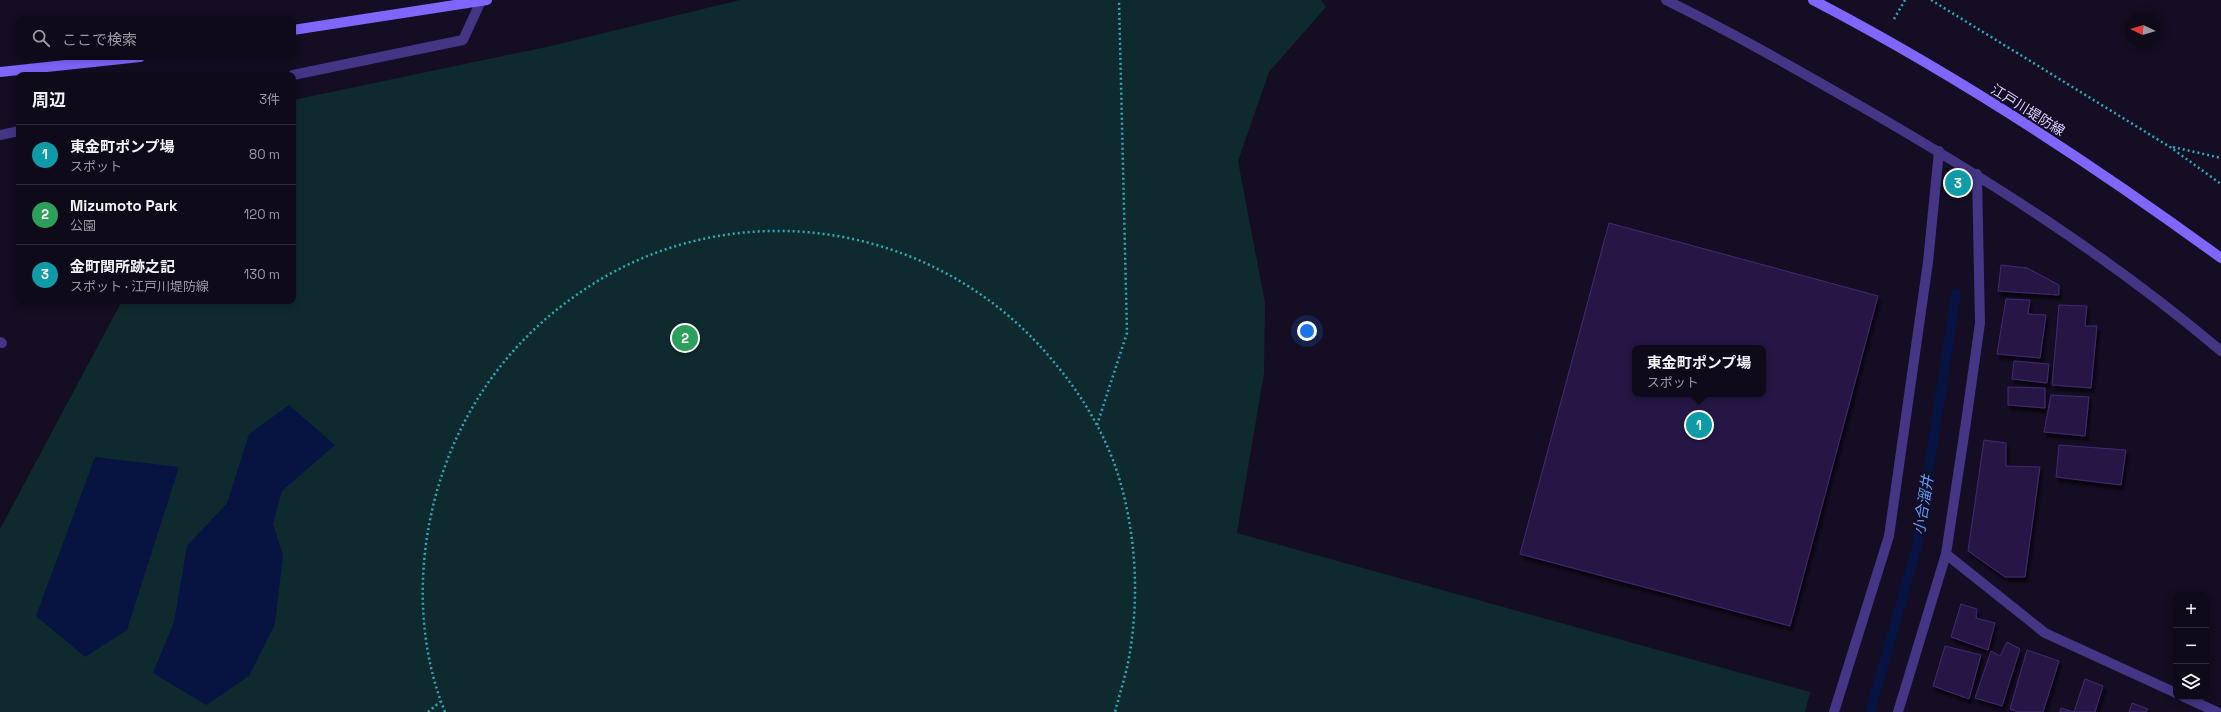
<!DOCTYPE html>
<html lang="ja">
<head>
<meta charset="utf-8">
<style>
	:root { --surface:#0f0a1a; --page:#181323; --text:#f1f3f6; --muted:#9b9aa2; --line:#2f2b39; --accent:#00bdfa }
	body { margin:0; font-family:"Space Grotesk","Noto Sans JP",sans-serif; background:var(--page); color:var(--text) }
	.controls { position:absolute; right:12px; bottom:12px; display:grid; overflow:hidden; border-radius:8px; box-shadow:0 2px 10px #0003 }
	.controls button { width:36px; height:36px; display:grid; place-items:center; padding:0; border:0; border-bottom:1px solid var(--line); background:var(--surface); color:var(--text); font:20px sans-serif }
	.compass { position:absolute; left:2125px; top:12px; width:36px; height:36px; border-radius:50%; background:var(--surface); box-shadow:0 2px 10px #0003; rotate:274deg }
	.you { position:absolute; left:1307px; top:331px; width:14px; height:14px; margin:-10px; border:3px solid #fff; border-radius:50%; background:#1a73e8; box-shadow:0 0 0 6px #1a73e833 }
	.badge { display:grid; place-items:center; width:26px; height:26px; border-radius:50%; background:var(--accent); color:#fff; font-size:13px; font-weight:700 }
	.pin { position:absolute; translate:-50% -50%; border:2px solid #fff; box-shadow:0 1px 4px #0006 }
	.popup { position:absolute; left:1632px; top:345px; width:134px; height:52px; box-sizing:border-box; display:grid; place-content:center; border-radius:8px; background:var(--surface); filter:drop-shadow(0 1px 3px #0005); font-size:13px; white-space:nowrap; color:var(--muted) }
	.popup b { font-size:15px; color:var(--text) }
	.popup::after { content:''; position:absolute; left:50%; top:100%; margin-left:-8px; border:8px solid transparent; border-top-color:var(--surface) }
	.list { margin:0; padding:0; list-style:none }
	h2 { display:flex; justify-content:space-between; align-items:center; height:52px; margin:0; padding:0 16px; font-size:17px }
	h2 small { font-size:13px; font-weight:400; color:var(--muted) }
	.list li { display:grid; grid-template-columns:26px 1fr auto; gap:12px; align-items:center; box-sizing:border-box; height:60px; padding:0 16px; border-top:1px solid var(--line) }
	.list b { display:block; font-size:15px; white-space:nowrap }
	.list p { margin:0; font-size:13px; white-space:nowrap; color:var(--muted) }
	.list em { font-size:13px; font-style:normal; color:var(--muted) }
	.icon { flex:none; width:22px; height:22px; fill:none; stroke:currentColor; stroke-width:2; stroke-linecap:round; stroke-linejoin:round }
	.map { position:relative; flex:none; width:2221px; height:712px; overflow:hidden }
	.search { position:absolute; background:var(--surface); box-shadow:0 2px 10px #0003; left:16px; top:16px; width:280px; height:44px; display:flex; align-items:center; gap:10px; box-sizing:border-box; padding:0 14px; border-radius:8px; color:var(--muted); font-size:15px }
	.panel { position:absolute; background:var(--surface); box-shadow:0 2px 10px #0003; left:16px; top:72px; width:280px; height:232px; border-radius:8px }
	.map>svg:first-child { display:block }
	.green { fill:#0f2a2e }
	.water { fill:#071442 }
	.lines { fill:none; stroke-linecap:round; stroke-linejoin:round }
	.stream { stroke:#071442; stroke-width:10 }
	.building { fill:#281845; stroke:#422973; fill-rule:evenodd; filter:url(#shadow) }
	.path { stroke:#28aeba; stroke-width:2.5; stroke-dasharray:2 3; stroke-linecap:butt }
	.lane { stroke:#443585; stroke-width:10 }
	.street { stroke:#443585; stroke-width:10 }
	.secondary { stroke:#8066ff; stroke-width:10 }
	.labels { text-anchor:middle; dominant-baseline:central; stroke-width:4; stroke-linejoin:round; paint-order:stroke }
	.street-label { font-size:14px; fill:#dccfff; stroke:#140d23 }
	.water-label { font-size:15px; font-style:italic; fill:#5d9dff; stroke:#140d23 }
</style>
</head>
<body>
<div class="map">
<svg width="2221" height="712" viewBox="0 0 2221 712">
	<defs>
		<filter id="shadow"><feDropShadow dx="2.5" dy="4.5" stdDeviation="1" flood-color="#0009"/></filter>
	</defs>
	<rect width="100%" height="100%" fill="#140d23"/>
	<path class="green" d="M740,0H1321L1326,7L1269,72L1238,161L1265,303L1264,373L1237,533L1810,692L1805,712H0V529L122,301H293V100L551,46Z"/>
	<path class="water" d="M289,405L335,445L282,491L273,524L283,555L275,624L249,676L206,705L153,673L174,622L187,546L227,503L249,434Z
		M95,457L179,467L127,630L85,657L36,616Z"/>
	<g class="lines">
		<path class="stream" d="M1870,712L1917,546L1956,294"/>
	</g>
	<path class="building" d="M1609,223L1878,296L1790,626L1520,554ZM1635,348H1763V394H1635Z
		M2001,265L2027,268L2059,285V295L1998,291Z
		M2006,299L2030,300L2028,314L2046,315L2040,358L1997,354Z
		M2059,305L2087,306L2085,326H2097L2091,388L2052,385Z
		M2014,361L2049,364L2047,383L2012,379Z
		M2008,387L2045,388V408L2008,405Z
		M2051,395L2089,397L2085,436L2044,432Z
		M1984,440L2006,443V466L2040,467L2025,577H2005L1968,551Z
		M2059,445L2126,450L2121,485L2056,477Z
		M1961,604L1977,609L1976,618L1995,623L1988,650L1951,637Z
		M2007,642L2020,649L2002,706L1975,698L1991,651L2000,656Z
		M1945,646L1981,655L1969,699L1933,686Z
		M2027,650L2059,661L2043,712H2018L2010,709Z
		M2085,679L2103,686L2095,712H2074Z
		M2132,703L2148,709L2146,712H2129Z
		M2061,708L2074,712H2060Z"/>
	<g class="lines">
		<path class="path" d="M1931,0L2170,147L2221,184
			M1894,19L1905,0
			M2173,147L2221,158
			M1097,425L1127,333L1119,0
			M428,712L440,702
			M445,712C414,636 417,545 444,469C469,398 514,339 575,296C727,187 936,219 1053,361C1083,396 1107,437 1120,481C1136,537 1139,595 1130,652C1127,672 1120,692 1115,712"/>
		<path class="lane" d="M0,342L2,343"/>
		<path class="street" d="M1666,0C1731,32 1794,68 1857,104C1984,177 2109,256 2221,351
			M293,75L463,40L481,1
			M0,135L19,131
			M1946,554L2045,633L2176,693
			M2184,697L2217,712
			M1834,712L1889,536L1928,262L1939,151
			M1898,712L1946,554L1966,422L1980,323L1977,174"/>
		<path class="secondary" d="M1813,0C1955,74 2091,163 2221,258
			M293,30L487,0
			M0,72L140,57"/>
	</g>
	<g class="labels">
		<g class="street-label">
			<text transform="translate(2028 110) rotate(32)">江戸川堤防線</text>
		</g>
		<g class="water-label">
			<text transform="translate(1923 505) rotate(-81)">小合溜井</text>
		</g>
	</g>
</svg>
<div class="controls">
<button>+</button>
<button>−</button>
<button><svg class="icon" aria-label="layers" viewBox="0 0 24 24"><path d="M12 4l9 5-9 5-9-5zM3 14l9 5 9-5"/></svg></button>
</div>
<svg class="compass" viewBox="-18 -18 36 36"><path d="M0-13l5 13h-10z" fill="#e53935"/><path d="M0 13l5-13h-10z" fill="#9b9aa2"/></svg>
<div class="you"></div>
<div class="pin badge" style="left:1699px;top:425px;background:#0f9aa8">1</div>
<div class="popup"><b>東金町ポンプ場</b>スポット</div>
<div class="pin badge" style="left:685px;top:338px;background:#2e9e5b">2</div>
<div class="pin badge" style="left:1958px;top:183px;background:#0f9aa8">3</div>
<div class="search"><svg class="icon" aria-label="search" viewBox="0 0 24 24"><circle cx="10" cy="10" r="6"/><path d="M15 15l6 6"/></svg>ここで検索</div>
<section class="panel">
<h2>周辺<small>3件</small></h2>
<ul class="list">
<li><span class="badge" style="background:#0f9aa8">1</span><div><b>東金町ポンプ場</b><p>スポット</p></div><em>80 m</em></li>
<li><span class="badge" style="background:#2e9e5b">2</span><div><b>Mizumoto Park</b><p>公園</p></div><em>120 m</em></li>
<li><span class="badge" style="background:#0f9aa8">3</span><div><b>金町関所跡之記</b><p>スポット · 江戸川堤防線</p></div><em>130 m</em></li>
</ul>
</section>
</div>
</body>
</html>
